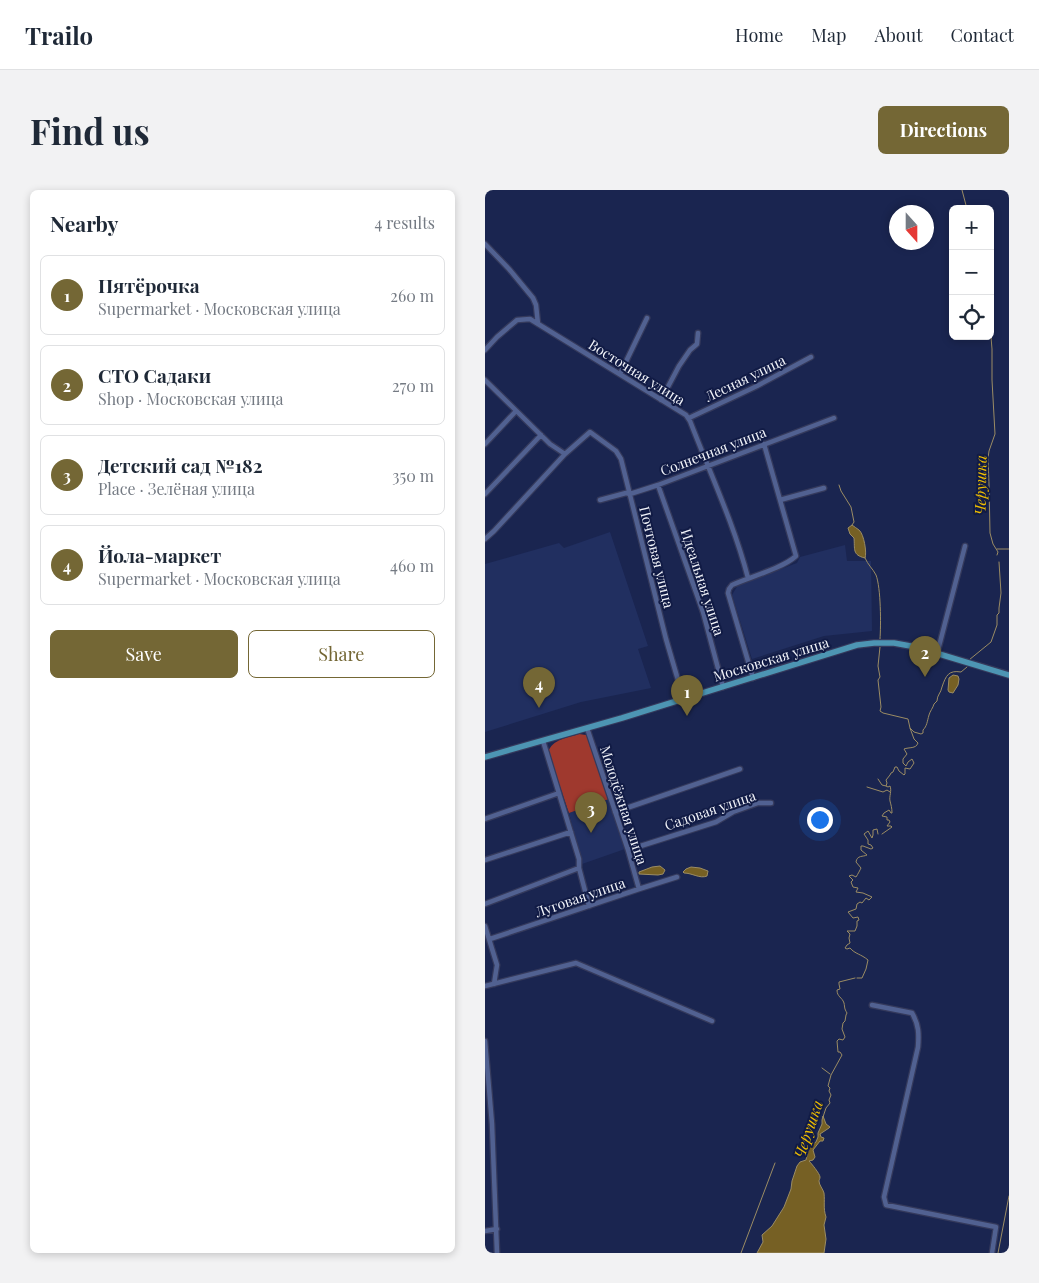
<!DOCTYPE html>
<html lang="en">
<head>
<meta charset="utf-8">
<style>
	:root { --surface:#fff; --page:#f2f2f3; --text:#1f2937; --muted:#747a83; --line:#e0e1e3; --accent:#746735 }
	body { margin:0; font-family:"Playfair Display",serif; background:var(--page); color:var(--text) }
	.controls { position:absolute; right:15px; top:15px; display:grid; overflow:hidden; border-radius:8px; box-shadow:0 2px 8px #0003 }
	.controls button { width:45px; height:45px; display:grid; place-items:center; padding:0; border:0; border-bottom:1px solid var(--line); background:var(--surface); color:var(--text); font:25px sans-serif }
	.compass { position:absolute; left:404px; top:15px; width:45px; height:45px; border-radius:50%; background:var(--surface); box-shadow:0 2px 8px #0003; rotate:159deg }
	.you { position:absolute; left:334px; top:629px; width:18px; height:18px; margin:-12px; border:4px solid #fff; border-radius:50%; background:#1a73e8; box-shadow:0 0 0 8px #1a73e833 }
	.badge { display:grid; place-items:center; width:32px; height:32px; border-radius:50%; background:var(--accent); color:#fff; font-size:16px; font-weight:700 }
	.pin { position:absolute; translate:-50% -41px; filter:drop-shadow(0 1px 2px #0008) }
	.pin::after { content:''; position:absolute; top:26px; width:18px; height:15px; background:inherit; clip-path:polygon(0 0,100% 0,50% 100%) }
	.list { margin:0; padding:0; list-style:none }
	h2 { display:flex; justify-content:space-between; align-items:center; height:65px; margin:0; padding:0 20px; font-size:21px }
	h2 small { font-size:16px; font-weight:400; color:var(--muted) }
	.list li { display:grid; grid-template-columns:32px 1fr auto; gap:15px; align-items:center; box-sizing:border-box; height:80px; margin:0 10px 10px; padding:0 10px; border:1px solid var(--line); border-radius:8px }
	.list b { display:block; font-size:19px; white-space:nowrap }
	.list p { margin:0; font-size:16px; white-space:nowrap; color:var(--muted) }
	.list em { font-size:16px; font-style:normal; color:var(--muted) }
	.actions { display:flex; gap:10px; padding:15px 20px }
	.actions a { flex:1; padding:11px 0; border:1px solid var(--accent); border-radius:8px; text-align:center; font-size:18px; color:var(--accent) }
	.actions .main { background:var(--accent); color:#fff }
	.icon { flex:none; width:28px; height:28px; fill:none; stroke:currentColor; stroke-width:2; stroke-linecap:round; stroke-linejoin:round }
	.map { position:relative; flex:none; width:524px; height:1063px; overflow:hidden; border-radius:8px }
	header { display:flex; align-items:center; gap:30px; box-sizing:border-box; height:70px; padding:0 25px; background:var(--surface); border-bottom:1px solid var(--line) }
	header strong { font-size:24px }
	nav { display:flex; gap:28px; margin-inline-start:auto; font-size:18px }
	.intro { display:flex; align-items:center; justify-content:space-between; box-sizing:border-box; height:120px; padding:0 30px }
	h1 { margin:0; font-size:35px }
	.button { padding:12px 22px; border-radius:8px; background:var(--accent); color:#fff; font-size:18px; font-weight:700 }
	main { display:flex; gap:30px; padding:0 30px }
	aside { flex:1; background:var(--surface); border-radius:8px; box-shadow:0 2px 8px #0003 }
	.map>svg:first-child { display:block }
	.built { fill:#212f60 }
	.forest { fill:#9f392e }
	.water { fill:#766024; stroke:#9b8c64 }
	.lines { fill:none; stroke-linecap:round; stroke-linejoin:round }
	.stream { stroke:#9b8c64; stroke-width:1 }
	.minor-casing { stroke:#353a5c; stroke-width:7 }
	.major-casing { stroke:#353a5c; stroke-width:8 }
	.minor { stroke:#516191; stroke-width:4.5 }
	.major { stroke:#4d95b3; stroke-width:5.5 }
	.labels { text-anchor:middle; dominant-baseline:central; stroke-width:4; stroke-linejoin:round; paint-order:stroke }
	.street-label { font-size:14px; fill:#f2f4fa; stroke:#111b45 }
	.water-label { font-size:15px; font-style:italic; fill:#f0be00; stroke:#111b45 }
</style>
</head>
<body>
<header>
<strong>Trailo</strong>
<nav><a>Home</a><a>Map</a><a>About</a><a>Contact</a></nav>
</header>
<div class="intro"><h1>Find us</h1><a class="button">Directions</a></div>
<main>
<aside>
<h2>Nearby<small>4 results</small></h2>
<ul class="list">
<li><span class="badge">1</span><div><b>Пятёрочка</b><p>Supermarket · Московская улица</p></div><em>260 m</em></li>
<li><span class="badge">2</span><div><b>СТО Садаки</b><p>Shop · Московская улица</p></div><em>270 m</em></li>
<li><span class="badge">3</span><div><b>Детский сад №182</b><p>Place · Зелёная улица</p></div><em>350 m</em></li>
<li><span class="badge">4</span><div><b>Йола-маркет</b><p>Supermarket · Московская улица</p></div><em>460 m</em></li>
</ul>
<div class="actions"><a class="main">Save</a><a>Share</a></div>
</aside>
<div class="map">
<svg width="524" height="1063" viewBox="0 0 524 1063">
	<rect width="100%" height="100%" fill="#1a2550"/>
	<path class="built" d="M125,342L163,456L153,459L166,498L96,512L0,542V374L74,353L79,358Z
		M360,355L362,371H386L387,441L339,446L267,469L247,405L253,395L312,373L315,367Z
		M124,609L140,659L97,674L84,623Z"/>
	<path class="forest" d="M94,544L101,545L104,549L124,609L84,623L63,562C68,549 82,548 94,544Z"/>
	<path class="water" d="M367,335C369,337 372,338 374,340C379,344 382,363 380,368C367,365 370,359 369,348L365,344L363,338Z
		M468,485L473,486L474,489L473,495L468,503L464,502L463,500L464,488Z
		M175,676L180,680L178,684L173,685L154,684V682L167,677Z
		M206,677L215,678L223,681L222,686C215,689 207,683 199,683L198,682L201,679Z
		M338,926L341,934L345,937L344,938L335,944L336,947L339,948L338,951H335L328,960L330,967L328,970L324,971C326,973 335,984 335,987C335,989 334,990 334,991C334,995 338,999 339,1003C340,1012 338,1018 341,1027L339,1035L341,1049L339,1063H272L278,1052L277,1045L287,1036L299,1017L306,999L307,991L312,976L315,972L321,970L323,961L320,955L323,953L328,954L331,952L333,947V943L337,934V930Z"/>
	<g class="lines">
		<path class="stream" d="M477,0L482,19
			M505,135L507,159V190L510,244L504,261L503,268L504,294L505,343L508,354L513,362L512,365
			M354,295L356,301L366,317L369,332L367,335
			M512,359H524
			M380,368C383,375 388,379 391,385C396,398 396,435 395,449
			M395,457L393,476L395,487L393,490L396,517L395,521L398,523L423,529L425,538
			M484,470L506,452L512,435V425L514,423V418L516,403L514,372
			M393,589L397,595L401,596
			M382,597L398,602L402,600L405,602
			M397,644L407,637L406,636H402L405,632L404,630H402V627L397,626L399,623L404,620L406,623H407C407,618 406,615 405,611C404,606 407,601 405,596L403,597L401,596L402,593L401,590L405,585L406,583L408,582L410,577H412L414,581L419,585L420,584V578L425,579L429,573L427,569L423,572L421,576L418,573V569L422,564L419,559C424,557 431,559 433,553L429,549L425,538L429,542L436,544L438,543V540C442,536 442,532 444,525C445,521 448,518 449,514L452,511C452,505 456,503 457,497C461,485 464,480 476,482L482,477
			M372,788H377L381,779L383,770C376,764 370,764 365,758L362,759L360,758L362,755L365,753L364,748L365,744L362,741H370L372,736V731L374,730L373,727L368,728L363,722L371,719L372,714L375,712L377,713L381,708L384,710L387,707L378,703L371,702L373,698L368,697L366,692L368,690L364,686L367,685L371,687C373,684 375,680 376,678L371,672C372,665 378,667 382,665L376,660V656H378L386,659L388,658L386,655L383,654V650L379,644L383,641L387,648L388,645V640L392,639L393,644
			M337,878L345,884
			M338,927L341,918L345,913L344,910L346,905L344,901L345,898L343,896L346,885L357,865L355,862H353L352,851L354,849L358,850L360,847L357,839L358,833L360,831L361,825L362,823C359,818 360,818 359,813C357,807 352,807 352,800L355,799L354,794V792L370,788
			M256,1063L290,973
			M513,1063L524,1006"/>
		<defs>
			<path id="minor" d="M0,54L24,79L48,108L51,115L53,134
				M0,160L12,147L32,130L45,129L201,225L205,231C225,283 249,334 263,388
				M135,184L162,128
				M0,190L65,254L80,264
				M176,210L194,176L205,160L212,154L213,143
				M204,228L272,196L326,167
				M0,254L31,221
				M173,295L218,422L238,497
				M0,304L56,245
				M115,310L141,303L145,304L173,295L349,228
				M295,310L339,298
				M0,349L9,341L80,264L105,242L131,261L136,269L181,449L193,490L200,509
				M452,464L480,356
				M268,488L243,403L244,399L247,395C265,387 298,378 311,366L279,254
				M102,538L143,660L154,699
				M58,551L94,669V678L104,716
				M130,622L255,579
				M0,629L74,603
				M143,660L231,632L248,622L273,613H286
				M0,670L86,642
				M0,714L94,678
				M0,736L12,775L9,794
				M5,749L154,699L192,687
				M0,796L91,773L227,831
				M387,815L427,823C434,835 434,844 433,857L399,1007L401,1015L511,1037L507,1063
				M0,851L7,934L12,1063
				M0,1041L12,1039"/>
			<path id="major" d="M0,567L137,528L372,455L389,453H409L431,457L524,485"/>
		</defs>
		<use href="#minor" class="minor-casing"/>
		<use href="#major" class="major-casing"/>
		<use href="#minor" class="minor"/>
		<use href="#major" class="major"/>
	</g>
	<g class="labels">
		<g class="street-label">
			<text transform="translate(152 182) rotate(32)">Восточная улица</text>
			<text transform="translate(260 188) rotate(-26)">Лесная улица</text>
			<text transform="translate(228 261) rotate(-21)">Солнечная улица</text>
			<text transform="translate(172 367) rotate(76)">Почтовая улица</text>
			<text transform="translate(218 392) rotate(72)">Идеальная улица</text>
			<text transform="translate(286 469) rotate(-17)">Московская улица</text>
			<text transform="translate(139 615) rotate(72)">Молодёжная улица</text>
			<text transform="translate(225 620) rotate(-19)">Садовая улица</text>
			<text transform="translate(95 707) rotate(-19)">Луговая улица</text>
		</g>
		<g class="water-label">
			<text transform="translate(495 295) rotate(-89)">Черушка</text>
			<text transform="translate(323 939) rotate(-71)">Черушка</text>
		</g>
	</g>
</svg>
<div class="controls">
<button>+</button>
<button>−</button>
<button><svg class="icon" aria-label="locate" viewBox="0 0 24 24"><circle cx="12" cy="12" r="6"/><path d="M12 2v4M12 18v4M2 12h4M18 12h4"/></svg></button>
</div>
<svg class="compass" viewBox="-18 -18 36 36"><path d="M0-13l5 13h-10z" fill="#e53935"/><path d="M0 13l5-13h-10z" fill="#747a83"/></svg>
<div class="you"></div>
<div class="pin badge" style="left:202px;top:526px">1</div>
<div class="pin badge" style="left:440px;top:487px">2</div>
<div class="pin badge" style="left:106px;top:643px">3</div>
<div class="pin badge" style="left:54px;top:518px">4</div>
</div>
</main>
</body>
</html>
